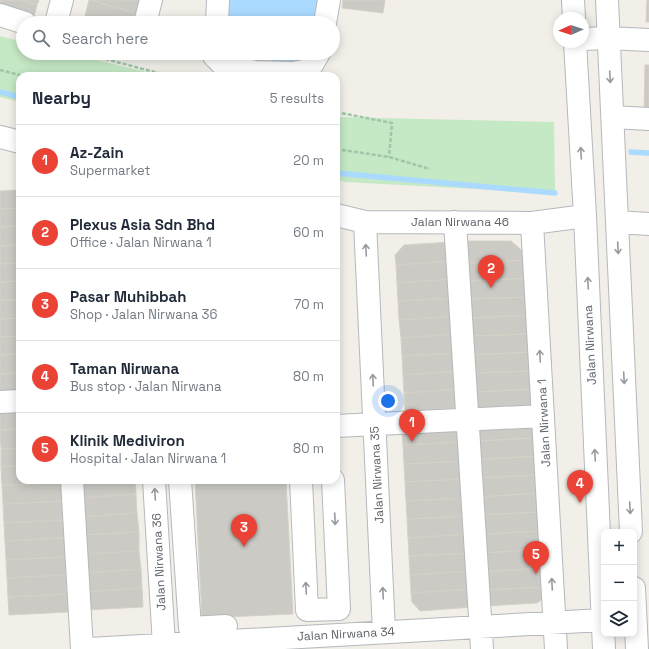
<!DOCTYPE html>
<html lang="en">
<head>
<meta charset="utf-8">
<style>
	:root { --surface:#fff; --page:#f6f6f7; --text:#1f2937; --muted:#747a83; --line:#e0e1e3; --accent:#ea4335 }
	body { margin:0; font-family:"Space Grotesk",sans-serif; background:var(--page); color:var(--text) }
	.controls { position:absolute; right:12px; bottom:12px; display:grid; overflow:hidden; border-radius:8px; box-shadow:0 2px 10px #0003 }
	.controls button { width:36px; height:36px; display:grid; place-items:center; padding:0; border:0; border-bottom:1px solid var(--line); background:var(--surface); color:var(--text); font:20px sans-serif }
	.compass { position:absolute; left:553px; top:12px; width:36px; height:36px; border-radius:50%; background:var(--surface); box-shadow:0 2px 10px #0003; rotate:267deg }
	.you { position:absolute; left:388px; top:401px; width:14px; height:14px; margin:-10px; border:3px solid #fff; border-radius:50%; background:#1a73e8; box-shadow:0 0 0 6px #1a73e833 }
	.badge { display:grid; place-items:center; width:26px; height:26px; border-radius:50%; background:var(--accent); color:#fff; font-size:13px; font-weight:700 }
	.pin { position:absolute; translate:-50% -33px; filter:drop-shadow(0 1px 2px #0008) }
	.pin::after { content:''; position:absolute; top:21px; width:14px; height:12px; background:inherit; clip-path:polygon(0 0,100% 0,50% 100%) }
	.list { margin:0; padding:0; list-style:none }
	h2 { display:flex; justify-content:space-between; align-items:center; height:52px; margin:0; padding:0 16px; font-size:17px }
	h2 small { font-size:13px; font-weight:400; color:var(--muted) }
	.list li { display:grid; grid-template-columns:26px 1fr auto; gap:12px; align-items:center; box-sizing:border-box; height:72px; padding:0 16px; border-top:1px solid var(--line) }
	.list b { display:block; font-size:15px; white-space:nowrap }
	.list p { margin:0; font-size:13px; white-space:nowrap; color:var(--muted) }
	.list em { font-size:13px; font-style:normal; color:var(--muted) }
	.icon { flex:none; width:22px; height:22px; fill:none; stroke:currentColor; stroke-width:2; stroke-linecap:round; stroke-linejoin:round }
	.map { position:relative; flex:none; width:649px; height:649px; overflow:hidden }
	.search { position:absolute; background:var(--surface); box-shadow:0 2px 10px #0003; left:16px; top:16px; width:324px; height:44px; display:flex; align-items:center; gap:10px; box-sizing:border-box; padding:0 14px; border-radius:22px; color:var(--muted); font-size:15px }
	.panel { position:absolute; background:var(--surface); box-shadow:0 2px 10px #0003; left:16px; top:72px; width:324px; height:412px; border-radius:12px }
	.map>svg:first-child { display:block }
	.green { fill:#c5e8c5 }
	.water { fill:#aadaff }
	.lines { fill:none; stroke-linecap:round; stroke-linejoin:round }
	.stream { stroke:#aadaff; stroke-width:5.5 }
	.building { fill:#cccac5; stroke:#d6d1c6 }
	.minor-casing { stroke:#b5b8bc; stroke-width:24 }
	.path { stroke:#9cc7a9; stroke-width:2.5; stroke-dasharray:4 2; stroke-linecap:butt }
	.minor { stroke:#fff; stroke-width:22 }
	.oneway { stroke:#979a9d }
	.labels { text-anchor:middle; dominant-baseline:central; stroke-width:3; stroke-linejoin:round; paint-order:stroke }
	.street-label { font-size:12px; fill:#5f6368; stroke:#fff }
</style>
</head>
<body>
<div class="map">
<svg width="649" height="649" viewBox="0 0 649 649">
	<rect width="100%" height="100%" fill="#f1efe8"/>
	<path class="green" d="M0,36L23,42V53H68L163,76H20V102L0,97Z
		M336,117L554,122L555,193L345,182L336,180Z"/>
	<path class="water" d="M225,0H318L314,23H222Z
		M267,53H309L304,63L275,65L270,59Z"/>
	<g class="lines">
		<path class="stream" d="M0,92L20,97
			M631,152L649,153
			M336,173L555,193"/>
	</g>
	<path class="building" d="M0,0H20L37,5L33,21L0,12Z
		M20,0H39L37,5Z
		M89,0L136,13L133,23H109L85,16Z
		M90,0H140L136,13Z
		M343,0H385L383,13L342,8Z
		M647,0H649V22H646Z
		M85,16L109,23H83Z
		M645,65H649V115H644Z
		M20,190V208L0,209V191Z
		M20,208V226L0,227V209Z
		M20,226V245L0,246V227Z
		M468,241H511L527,255V260L469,263Z
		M451,242L453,261L396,265L395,255L404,245Z
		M20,245V263L0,264V246Z
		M527,260L528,278L470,281L469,263Z
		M453,261L454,279L397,283L396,265Z
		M20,263V281L0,282V264Z
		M528,278L529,297L470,299V281Z
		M454,279L455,298L398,301L397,283Z
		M20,281V300H0V282Z
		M529,297L530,315L471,318L470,299Z
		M455,298L456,316L399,320L398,301Z
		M0,300H20V318L0,319Z
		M530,315L531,334L472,336L471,318Z
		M456,316L457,334L401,338L399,320Z
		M20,318V336L0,337V319Z
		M457,334L459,353L402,356L401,338Z
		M531,334V352L473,355L472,336Z
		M20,336V354L0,355V337Z
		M531,352L532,371L474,373L473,355Z
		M459,353L460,371L403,375L402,356Z
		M20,354V373L0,374V355Z
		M460,371L461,389L404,393L403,375Z
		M532,371L533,389L475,392L474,373Z
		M20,373V391L0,392V374Z
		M461,389L462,408L405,411L404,393Z
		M533,389L534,407L475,410V392Z
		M20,411V429L0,430V412Z
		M534,419L535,438L477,441L476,422Z
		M463,424L464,442L403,445L402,427Z
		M20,429V448L1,449L0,430Z
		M535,438L536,456L478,460L477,441Z
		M464,442L465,461L404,464L403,445Z
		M20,448V466L1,467V449Z
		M536,456L537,475L479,478L478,460Z
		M465,461L466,479L405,482L404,464Z
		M20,466V480H61V483L2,485L1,467Z
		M537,475L539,493L480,497L479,478Z
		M466,479L467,498L406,501L405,482Z
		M78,480H135L136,494L79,498Z
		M195,480H286L293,614L202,618Z
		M61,483L62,501L3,504L2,485Z
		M539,493L540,512L481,515L480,497Z
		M136,494L137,513L80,517L79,498Z
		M467,498L468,516L407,519L406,501Z
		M62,501L63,520L4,523L3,504Z
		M540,512L541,531L482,534L481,515Z
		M137,513L139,532L81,535L80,517Z
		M468,516L469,534L408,538L407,519Z
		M63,520L64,538L5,541L4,523Z
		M541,531L542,549L483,553L482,534Z
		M139,532V551L82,554L81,535Z
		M469,534L470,553L409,556L408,538Z
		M64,538L65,557L6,560L5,541Z
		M542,549L543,568L484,572L483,553Z
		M139,551L141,569L83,573L82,554Z
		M470,553L471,571L410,575L409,556Z
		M65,557L66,575L7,578L6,560Z
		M543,568L544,587L486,590L484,572Z
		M141,569L142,588L84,592L83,573Z
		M471,571L472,589L411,593L410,575Z
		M66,575L67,594L8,597L7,578Z
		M544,587L545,597L537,603L486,606V590Z
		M142,588L143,607L85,610L84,592Z
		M472,589L473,607L420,611L412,602L411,593Z
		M67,594L68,612L9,615L8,597Z"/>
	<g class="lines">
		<defs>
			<path id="minor" d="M573,0L574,18
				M607,0L631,532
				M0,15L25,23
				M56,23L62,0
				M145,23L151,0
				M217,23L218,0
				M325,23L329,0
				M583,39L608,38L649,40
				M575,42L585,216L604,649
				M214,53V56L224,66L256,72L293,73L309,70L319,53
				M613,117L649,119
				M0,137L20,142
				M336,215L365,222L532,223L585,216
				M365,222L384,632
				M455,222L482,649
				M617,222L649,224
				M532,223L556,649
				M0,402L20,401
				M336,426L543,416
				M72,480L82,649
				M154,480L164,645
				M180,480L190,628L226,626
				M301,480L307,610L339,609L333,480
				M634,588L637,649
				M89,649L602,620"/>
		</defs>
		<use href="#minor" class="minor-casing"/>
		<path class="path" d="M82,53L170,76
			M0,70L23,76
			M336,112L392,123L389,157
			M336,149L389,157L430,169"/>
		<use href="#minor" class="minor"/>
	</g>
	<defs><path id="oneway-shaft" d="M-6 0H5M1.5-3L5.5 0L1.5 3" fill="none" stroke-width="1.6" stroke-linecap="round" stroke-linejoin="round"/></defs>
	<g class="oneway">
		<use href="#oneway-shaft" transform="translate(610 77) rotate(87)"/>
		<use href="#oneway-shaft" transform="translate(581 153) rotate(-93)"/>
		<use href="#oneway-shaft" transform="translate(618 248) rotate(87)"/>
		<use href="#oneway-shaft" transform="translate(366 250) rotate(-93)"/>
		<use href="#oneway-shaft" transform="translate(588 283) rotate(-93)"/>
		<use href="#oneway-shaft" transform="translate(540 356) rotate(-93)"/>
		<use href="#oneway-shaft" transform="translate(624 378) rotate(87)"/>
		<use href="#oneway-shaft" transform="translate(373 380) rotate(-93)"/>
		<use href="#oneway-shaft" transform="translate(595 455) rotate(-93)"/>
		<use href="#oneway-shaft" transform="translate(155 494) rotate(-93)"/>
		<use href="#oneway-shaft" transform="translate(630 508) rotate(87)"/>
		<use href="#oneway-shaft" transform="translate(335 519) rotate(87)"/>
		<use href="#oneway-shaft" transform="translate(552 584) rotate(-93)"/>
		<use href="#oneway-shaft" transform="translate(306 588) rotate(-93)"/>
		<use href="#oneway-shaft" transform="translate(383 593) rotate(-93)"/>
	</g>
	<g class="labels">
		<g class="street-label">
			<text x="460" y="222">Jalan Nirwana 46</text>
			<text transform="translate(590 345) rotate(-93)">Jalan Nirwana</text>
			<text transform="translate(544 423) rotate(-93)">Jalan Nirwana 1</text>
			<text transform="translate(377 475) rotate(-93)">Jalan Nirwana 35</text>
			<text transform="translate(159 562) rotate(-93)">Jalan Nirwana 36</text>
			<text transform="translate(346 634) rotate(-3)">Jalan Nirwana 34</text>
		</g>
	</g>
</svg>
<div class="controls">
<button>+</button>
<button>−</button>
<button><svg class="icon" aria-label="layers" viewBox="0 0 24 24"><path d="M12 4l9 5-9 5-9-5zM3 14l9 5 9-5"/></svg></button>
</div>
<svg class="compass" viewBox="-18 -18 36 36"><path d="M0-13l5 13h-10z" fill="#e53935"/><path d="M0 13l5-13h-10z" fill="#747a83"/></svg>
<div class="you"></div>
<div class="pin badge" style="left:412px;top:442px">1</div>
<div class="pin badge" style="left:491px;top:288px">2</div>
<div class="pin badge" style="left:244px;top:547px">3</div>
<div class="pin badge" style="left:580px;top:503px">4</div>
<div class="pin badge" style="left:536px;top:574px">5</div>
<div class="search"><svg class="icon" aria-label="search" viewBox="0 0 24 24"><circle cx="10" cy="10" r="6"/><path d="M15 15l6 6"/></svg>Search here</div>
<section class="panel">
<h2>Nearby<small>5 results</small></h2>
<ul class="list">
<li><span class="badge">1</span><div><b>Az-Zain</b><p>Supermarket</p></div><em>20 m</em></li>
<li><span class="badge">2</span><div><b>Plexus Asia Sdn Bhd</b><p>Office · Jalan Nirwana 1</p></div><em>60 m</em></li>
<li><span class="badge">3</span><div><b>Pasar Muhibbah</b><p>Shop · Jalan Nirwana 36</p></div><em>70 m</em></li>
<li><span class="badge">4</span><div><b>Taman Nirwana</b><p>Bus stop · Jalan Nirwana</p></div><em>80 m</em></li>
<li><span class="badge">5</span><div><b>Klinik Mediviron</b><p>Hospital · Jalan Nirwana 1</p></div><em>80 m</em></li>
</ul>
</section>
</div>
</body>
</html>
